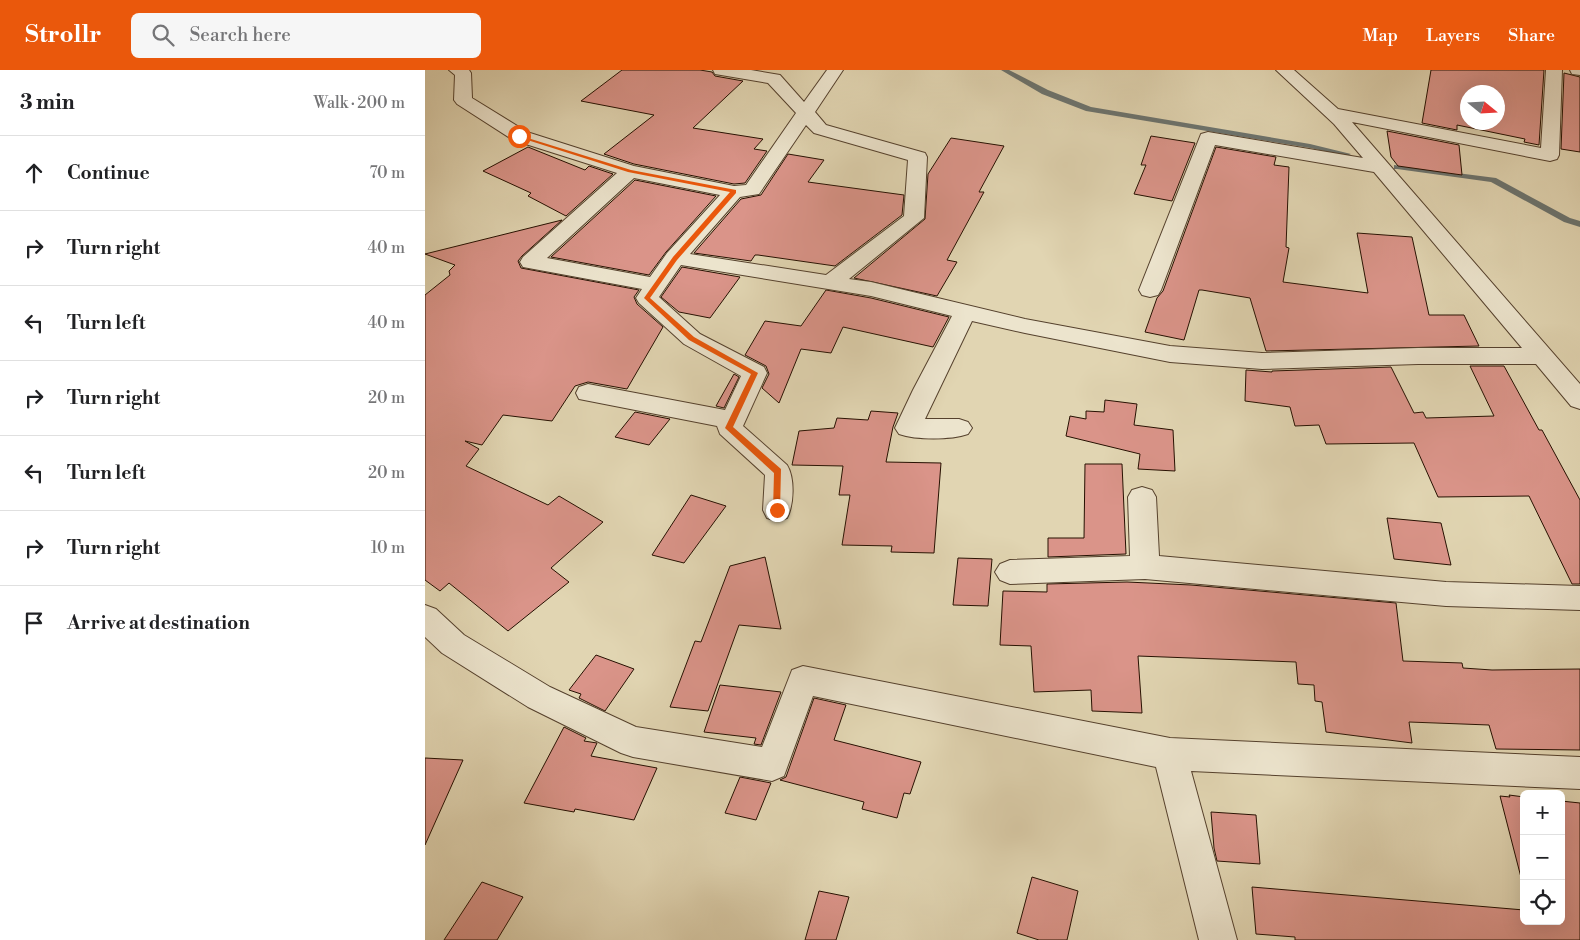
<!DOCTYPE html>
<html lang="en">
<head>
<meta charset="utf-8">
<style>
	:root { --surface:#fff; --page:#f6f6f6; --text:#202124; --muted:#757577; --line:#e0e0e0; --accent:#ea580c }
	body { margin:0; font-family:"Libre Bodoni",serif; background:var(--page); color:var(--text) }
	.controls { position:absolute; right:15px; bottom:15px; display:grid; overflow:hidden; border-radius:8px; box-shadow:0 5px 20px #0002 }
	.controls button { width:45px; height:45px; display:grid; place-items:center; padding:0; border:0; border-bottom:1px solid var(--line); background:var(--surface); color:var(--text); font:25px sans-serif }
	.compass { position:absolute; left:1035px; top:15px; width:45px; height:45px; border-radius:50%; background:var(--surface); box-shadow:0 5px 20px #0002; rotate:108deg }
	.stop { position:absolute; width:15px; height:15px; margin:-11px; border:4px solid #ea580c; border-radius:50%; background:#fff }
	.stop.end { background:#ea580c; border-color:#fff; box-shadow:0 1px 5px #0008 }
	.list { margin:0; padding:0; list-style:none }
	h2 { display:flex; justify-content:space-between; align-items:center; height:65px; margin:0; padding:0 20px; font-size:21px }
	h2 small { font-size:16px; font-weight:400; color:var(--muted) }
	.list li { display:grid; grid-template-columns:32px 1fr auto; gap:15px; align-items:center; box-sizing:border-box; height:75px; padding:0 20px; border-top:1px solid var(--line) }
	.list b { display:block; font-size:19px; white-space:nowrap }
	.list em { font-size:16px; font-style:normal; color:var(--muted) }
	.icon { flex:none; width:28px; height:28px; fill:none; stroke:currentColor; stroke-width:2; stroke-linecap:round; stroke-linejoin:round }
	.map { position:relative; flex:none; width:1155px; height:870px; overflow:hidden }
	header { display:flex; align-items:center; gap:30px; box-sizing:border-box; height:70px; padding:0 25px; background:var(--accent); color:#fff }
	header strong { font-size:24px }
	nav { display:flex; gap:28px; margin-inline-start:auto; font-size:18px }
	.search { width:350px; height:45px; background:var(--page); display:flex; align-items:center; gap:12px; box-sizing:border-box; padding:0 18px; border-radius:8px; color:var(--muted); font-size:19px }
	main { display:flex }
	aside { flex:1; background:var(--surface) }
	.map>svg:first-child { display:block }
	.lines { fill:none; stroke-linecap:round; stroke-linejoin:round }
	.stream { fill:#6c746f; fill-rule:evenodd }
	.building { fill:#da9489; stroke:#261001; fill-rule:evenodd }
	.minor-casing { stroke:#55412d; stroke-width:2 }
	.minor { fill:#ece4cd; fill-rule:evenodd }
	.route { fill:#ea580c }
</style>
</head>
<body>
<header>
<strong>Strollr</strong>
<div class="search"><svg class="icon" aria-label="search" viewBox="0 0 24 24"><circle cx="10" cy="10" r="6"/><path d="M15 15l6 6"/></svg>Search here</div>
<nav><a>Map</a><a>Layers</a><a>Share</a></nav>
</header>
<main>
<aside>
<h2>3 min<small>Walk · 200 m</small></h2>
<ul class="list">
<li><svg class="icon" aria-label="ahead" viewBox="0 0 24 24"><path d="M12 20V5M6 11l6-6 6 6"/></svg><div><b>Continue</b></div><em>70 m</em></li>
<li><svg class="icon" aria-label="right" viewBox="0 0 24 24"><path d="M7 20v-9h11M14 6l5 5-5 5"/></svg><div><b>Turn right</b></div><em>40 m</em></li>
<li><svg class="icon" aria-label="left" viewBox="0 0 24 24"><path d="M17 20v-9H6M10 6l-5 5 5 5"/></svg><div><b>Turn left</b></div><em>40 m</em></li>
<li><svg class="icon" aria-label="right" viewBox="0 0 24 24"><path d="M7 20v-9h11M14 6l5 5-5 5"/></svg><div><b>Turn right</b></div><em>20 m</em></li>
<li><svg class="icon" aria-label="left" viewBox="0 0 24 24"><path d="M17 20v-9H6M10 6l-5 5 5 5"/></svg><div><b>Turn left</b></div><em>20 m</em></li>
<li><svg class="icon" aria-label="right" viewBox="0 0 24 24"><path d="M7 20v-9h11M14 6l5 5-5 5"/></svg><div><b>Turn right</b></div><em>10 m</em></li>
<li><svg class="icon" aria-label="arrive" viewBox="0 0 24 24"><path d="M6 21V4h12l-3 4 3 4H6"/></svg><div><b>Arrive at destination</b></div></li>
</ul>
</aside>
<div class="map">
<svg width="1155" height="870" viewBox="0 0 1155 870">
	<rect width="100%" height="100%" fill="#e1d5b2"/>
	<filter id="stains"><feTurbulence type="fractalNoise" baseFrequency=".004" numOctaves="4"/><feColorMatrix values="0 0 0 0 .2 0 0 0 0 .09 0 0 0 0 .02 0 0 0 .5 -.17"/></filter>
	<radialGradient id="worn" r=".72"><stop offset=".6" stop-color="#630" stop-opacity="0"/><stop offset="1" stop-color="#630" stop-opacity=".3"/></radialGradient>
	<g class="lines">
		<path class="stream" d="M576,0H584L623,20L666,37L885,74L926,84L922,86L885,78L661,41L617,24Z
			M969,95L1071,108L1145,148L1155,151V157L1139,152L1066,112L972,99H969Z"/>
	</g>
	<path class="building" d="M197,0H275L287,2L290,6L318,11L268,58L338,69L329,79L342,81L320,113L309,114L209,94L179,84L229,45L156,31Z
		M1006,0H1119L1114,75L1099,72L1100,69L1032,55V60L997,53ZM1042,22H1072V52H1042Z
		M1139,3L1155,7V82L1136,79Z
		M962,61L1034,75L1037,105L973,96L966,87Z
		M726,66L770,73L747,131L709,124L721,95H716Z
		M526,68L579,76L554,122H559L522,190L532,192L512,226L429,208L500,149L503,104Z
		M103,77L160,100L164,96L188,104L141,146L103,126L106,123L58,101Z
		M791,77L851,87L849,95L864,97L861,177L864,178L858,212L943,223L932,163L987,167L1004,245H1039L1054,276L841,281L825,228L777,220H774L759,270L720,262L732,228L738,221Z
		M363,84L399,90L383,112L479,125L477,145L410,196L333,185H330L326,191L269,183L316,129L336,125Z
		M210,110L291,126L241,182L224,205L126,187Z
		M137,150L97,186L93,191L96,198L214,220L209,227L212,234L238,257L202,319L163,312L150,316L127,351L78,345L57,375L40,371L54,379L41,396L123,435L134,426L178,452L126,498L144,512L83,561L24,513L15,521L0,510V225L25,205L24,201L30,195L0,184Z
		M257,197L315,207L285,248L254,242L236,227Z
		M401,220L446,228L524,247L508,277L418,257L406,283L376,279L354,333L337,318L344,304L341,296L320,285L340,251L376,256Z
		M1045,296H1079L1114,360H1117L1155,430V514H1147L1104,426L1013,427L989,373L901,374L894,355L870,356L865,337L820,331L821,300L847,302V301L966,297L989,343L998,342L1001,348L1069,346Z
		M309,304L314,307L299,338L291,336Z
		M680,330L712,334L709,355L748,360L750,401L713,399L715,384L641,366L645,346L661,349V341L679,342Z
		M446,341L473,343L468,357L461,392L516,393L509,483L466,482L467,476L417,475L425,425H414L418,396L367,395L374,361L409,358L412,348L443,350Z
		M210,342L245,349L224,375L190,367Z
		M660,394H697L701,484L623,487V468H659Z
		M266,425L301,436L259,493L227,485Z
		M962,448L1016,453L1026,495L969,489Z
		M340,487L356,559L314,555L283,641L245,637L270,571L276,572L305,496Z
		M533,488L567,489L563,536L528,535Z
		M702,512L766,515L971,533L978,591L1037,593L1038,598L1067,600L1155,599V680L1071,679L1064,655L984,652L987,673L901,662L897,632L890,631L889,615L873,614L871,592L713,586L717,643L667,641L666,620L609,622L606,576L575,575L578,521L622,522V514Z
		M171,585L209,599L180,641L154,628L156,624L144,620Z
		M295,615L356,622L336,675L329,674L331,668L279,662Z
		M389,628L421,635L409,670L496,692L485,724L479,723L472,748L437,739L439,732L355,710L361,707Z
		M139,657L161,668L159,671L172,673L166,686L232,698L209,750L150,739L149,742L99,733Z
		M0,688L38,690L0,775Z
		M315,707L346,713L331,750L300,743Z
		M1084,725L1099,727V819L1075,726L1085,727Z
		M1136,731L1155,733V870H870V867L831,864L827,817L1099,840V851H1136Z
		M786,742L831,745L835,794L792,791L789,778Z
		M607,807L653,821L642,870H614L592,863Z
		M57,812L98,827L72,870H19Z
		M394,821L424,827L411,870H380Z"/>
	<g class="lines">
		<defs>
			<path id="minor" d="M24,0H44L46,3L47,28L102,62L209,96L309,116L321,115L371,43L343,13L296,5L290,4L288,0H326L355,5L379,32L402,0H418L390,42L401,55L500,83L502,87L499,148L424,209L446,212L600,249L745,276L837,283L993,278H1097L949,102L790,75L736,220L733,225L725,227L717,225L714,220L776,64L783,62L938,88L909,54L851,0H869L913,39L1116,78L1121,0H1137L1134,85L1132,89L1125,91L927,52L1155,314V339L1146,336L1111,294H993L837,299L745,292L600,263L547,251L500,349H534L543,352L547,358L543,364C526,370 491,370 474,364L470,358L488,320L527,246L446,226L256,195L234,227L275,264L339,297L342,303L318,356L362,395C370,408 369,435 362,448L352,451L342,448L338,440L340,405L295,364L292,356L154,329L151,323L154,317L163,314L300,340L316,306L259,274L214,233L211,228L217,219L98,197L95,192L98,187L192,103L88,70L32,34L29,30L30,5ZM381,55L389,63L483,90L479,146L401,205L265,184L315,127L334,124ZM209,108L295,125L242,183L225,207L122,188Z
				M1145,0H1155V5L1147,4Z
				M717,417L727,420L731,427L734,486L1021,512L1155,516V540L1021,536L720,509L585,514L575,510L570,502L575,494L585,490L705,486L703,427L707,420Z
				M0,535L11,539L39,565L125,617L211,657L337,677L367,600L378,596L745,668L1155,687V719L766,701L812,870H774L731,697L388,626L359,706L347,711L208,687L196,683L103,637L17,583L0,567Z"/>
		</defs>
		<use href="#minor" class="minor-casing"/>
		<use href="#minor" class="minor"/>
	</g>
	<path class="route" d="M93,65L206,100L311,120V123L252,190L225,228L269,267L333,303L308,357L356,399L355,442H349L348,440L349,403L300,358L326,304L264,270L219,228L248,187L305,122L203,102L93,67Z"/>
	<rect width="100%" height="100%" filter="url(#stains)"/>
	<rect width="100%" height="100%" fill="url(#worn)"/>
</svg>
<div class="controls">
<button>+</button>
<button>−</button>
<button><svg class="icon" aria-label="locate" viewBox="0 0 24 24"><circle cx="12" cy="12" r="6"/><path d="M12 2v4M12 18v4M2 12h4M18 12h4"/></svg></button>
</div>
<svg class="compass" viewBox="-18 -18 36 36"><path d="M0-13l5 13h-10z" fill="#e53935"/><path d="M0 13l5-13h-10z" fill="#757577"/></svg>
<div class="stop" style="left:94px;top:66px"></div>
<div class="stop end" style="left:352px;top:440px"></div>
</div>
</main>
</body>
</html>
